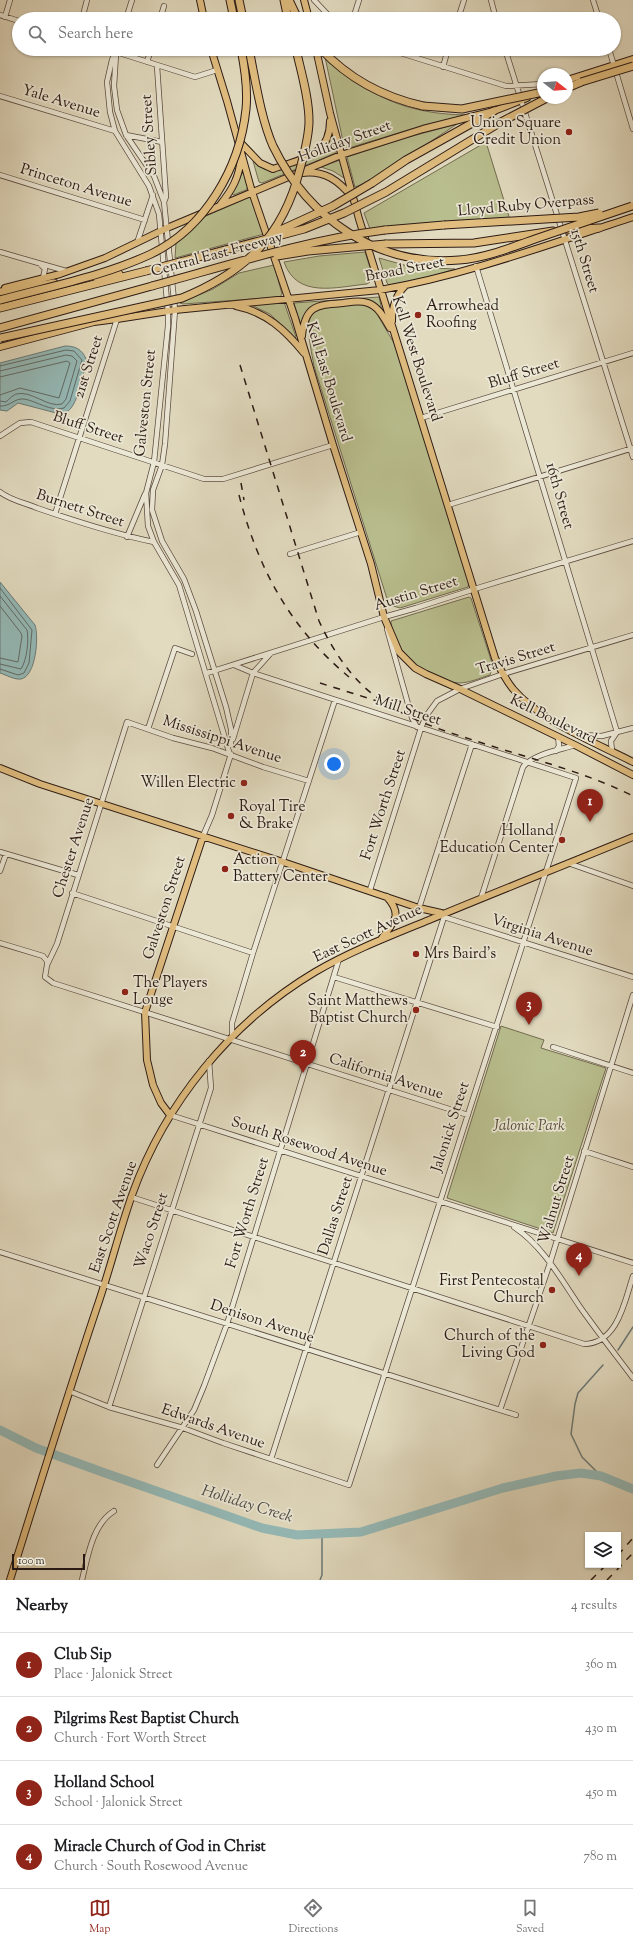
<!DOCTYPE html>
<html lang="en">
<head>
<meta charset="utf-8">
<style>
	:root { --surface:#fff; --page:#f6f6f6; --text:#202124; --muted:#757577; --line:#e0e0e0; --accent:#8f2418 }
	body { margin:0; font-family:"Sorts Mill Goudy",serif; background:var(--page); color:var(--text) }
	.controls { position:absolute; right:12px; bottom:12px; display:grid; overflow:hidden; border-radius:0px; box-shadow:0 1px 3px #0004 }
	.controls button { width:36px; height:36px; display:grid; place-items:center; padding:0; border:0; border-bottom:1px solid var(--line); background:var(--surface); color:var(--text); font:20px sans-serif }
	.compass { position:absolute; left:537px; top:68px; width:36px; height:36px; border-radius:50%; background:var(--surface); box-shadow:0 1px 3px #0004; rotate:107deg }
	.scale { position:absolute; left:12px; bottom:10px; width:73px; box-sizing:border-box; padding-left:4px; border:2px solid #2c1b15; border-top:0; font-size:11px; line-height:14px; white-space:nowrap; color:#2c1b15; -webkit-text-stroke:3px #ece8d6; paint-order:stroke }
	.you { position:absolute; left:334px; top:764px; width:14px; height:14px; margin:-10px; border:3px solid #fff; border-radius:50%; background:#1a73e8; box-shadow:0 0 0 6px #1a73e833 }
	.badge { display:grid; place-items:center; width:26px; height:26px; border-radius:50%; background:var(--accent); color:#fff; font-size:13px; font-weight:700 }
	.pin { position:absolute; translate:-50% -33px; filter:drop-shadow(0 1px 2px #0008) }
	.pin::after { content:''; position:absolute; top:21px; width:14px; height:12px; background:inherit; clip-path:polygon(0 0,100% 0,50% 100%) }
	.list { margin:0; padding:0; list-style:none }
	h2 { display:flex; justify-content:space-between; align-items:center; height:52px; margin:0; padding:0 16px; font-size:17px }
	h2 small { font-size:13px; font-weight:400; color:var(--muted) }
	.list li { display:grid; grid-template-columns:26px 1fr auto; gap:12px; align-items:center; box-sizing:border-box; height:64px; padding:0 16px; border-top:1px solid var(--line) }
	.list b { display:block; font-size:15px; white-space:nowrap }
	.list p { margin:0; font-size:13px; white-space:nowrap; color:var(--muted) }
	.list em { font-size:13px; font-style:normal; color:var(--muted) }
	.icon { flex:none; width:22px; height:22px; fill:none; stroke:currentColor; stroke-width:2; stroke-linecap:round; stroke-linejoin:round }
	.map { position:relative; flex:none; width:633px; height:1580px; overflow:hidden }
	.search { position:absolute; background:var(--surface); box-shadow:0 1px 3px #0004; left:12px; right:12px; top:12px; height:44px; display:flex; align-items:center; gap:10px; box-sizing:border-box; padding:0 14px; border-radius:22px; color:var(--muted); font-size:15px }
	.sheet { height:308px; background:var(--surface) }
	nav { display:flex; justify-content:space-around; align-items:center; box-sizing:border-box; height:56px; border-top:1px solid var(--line); background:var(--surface); font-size:11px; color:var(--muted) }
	nav a { display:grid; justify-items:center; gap:2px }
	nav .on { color:var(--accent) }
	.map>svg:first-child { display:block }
	.green { fill:#b9be8e; stroke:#726c52 }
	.water { fill:#95bab8; stroke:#6b7a77 }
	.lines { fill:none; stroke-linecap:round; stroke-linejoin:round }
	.shore { stroke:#606a66; stroke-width:1 }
	.stream { stroke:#6b7a77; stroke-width:1.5 }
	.river { stroke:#95bab8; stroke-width:9 }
	.minor-casing { stroke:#5a4b40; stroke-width:6 }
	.major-casing { stroke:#2c1b15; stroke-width:8 }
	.highway-casing { stroke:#2c1b15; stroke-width:9 }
	.minor { stroke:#ece8d6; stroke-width:4.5 }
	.major { stroke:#e1be80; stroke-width:6 }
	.highway { stroke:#e1be80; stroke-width:7 }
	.rail { stroke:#2c1b15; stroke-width:1.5; stroke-dasharray:7 7; stroke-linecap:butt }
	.highway-bridge-casing { stroke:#2c1b15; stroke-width:9; stroke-linecap:butt }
	.highway-bridge { stroke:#e1be80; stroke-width:7 }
	.poi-dot { fill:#8f2418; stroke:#ece8d6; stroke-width:1.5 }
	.labels { text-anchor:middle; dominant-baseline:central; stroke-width:3.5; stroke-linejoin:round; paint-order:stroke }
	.street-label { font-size:15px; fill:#2c1b15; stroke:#ece8d6 }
	.poi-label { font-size:15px; fill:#2c1b15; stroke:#ece8d6; text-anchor:end }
	.park-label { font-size:15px; font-style:italic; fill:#564c39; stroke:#ece8d6 }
	.water-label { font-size:16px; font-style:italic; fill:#4c4b46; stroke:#ece8d6 }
</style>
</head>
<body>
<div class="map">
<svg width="633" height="1580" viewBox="0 0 633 1580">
	<rect width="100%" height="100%" fill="#e2dbc0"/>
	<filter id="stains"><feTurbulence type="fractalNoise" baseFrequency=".005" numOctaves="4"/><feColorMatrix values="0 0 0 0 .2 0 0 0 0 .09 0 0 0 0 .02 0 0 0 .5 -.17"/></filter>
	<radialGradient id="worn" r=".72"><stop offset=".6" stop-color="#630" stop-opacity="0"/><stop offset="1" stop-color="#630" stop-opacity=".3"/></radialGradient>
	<path class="green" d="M325,57C370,97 406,114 467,115L424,125L349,148L344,146Z
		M457,124L373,180L355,187L347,157L405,138Z
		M333,133L336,153L262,183L259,182L253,161L264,169L277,170L318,155L327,147Z
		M486,142L510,220L370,229L364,213Z
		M340,160L344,178L333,171L321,167Z
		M242,173H244L248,187L246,190L233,195L232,193Z
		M250,197L253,199L264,234L175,258L176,243L206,216Z
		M365,252L372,274L370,282L367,284C336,287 297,299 284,262L319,256Z
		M379,258L411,267L455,269L426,278L389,285L387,283Z
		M274,265L282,294L280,297L183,304L180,303L213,289L239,273Z
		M379,297L382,310L362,299L323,302L317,305L301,326L294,303Z
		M284,302L296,337L295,338L270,314L251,305Z
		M362,304L374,309L398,350L469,582L468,587L400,608L390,605L388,602L314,366C303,308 304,308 362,304Z
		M469,597L471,598L493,666L490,675C480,678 469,683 459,683C431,681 402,660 393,633C392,628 391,625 391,621Z
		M501,1026L544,1040L541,1048L606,1068L553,1233L447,1198Z"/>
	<path class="water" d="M65,346C75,346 82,349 86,359C85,370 78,400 71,408C68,412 64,413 60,414L18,403L7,411L0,410V363Z
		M0,582L35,625C39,637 36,676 21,679C15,680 6,675 0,673Z"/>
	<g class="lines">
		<path class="shore" d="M0,366L66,350L74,351L82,360L70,401L64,408C50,412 37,401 24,399C14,398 10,407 0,406
			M0,371L66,355L72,356L77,361L66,399L62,404C47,408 32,390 16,394C12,396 9,399 6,402L0,401
			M0,377L67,361L70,363L59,398L20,388L0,395
			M0,588L32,630L29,663L24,673L18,675L0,669
			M0,596L27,630C29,640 27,660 21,669L0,664
			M0,606L21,633L22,636L18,662L0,658"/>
		<path class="stream" d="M618,1350L633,1327
			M601,1476L582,1457L571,1434L575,1404L578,1393L603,1365
			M320,1580L322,1575V1534"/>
		<path class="river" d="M0,1430L36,1448L105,1473L262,1528L297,1535L361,1532L503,1488L556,1476L581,1473L601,1476L633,1489"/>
		<defs>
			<path id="minor" d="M314,0L332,19
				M491,0L496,19
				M593,0L599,19
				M0,15L19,21
				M5,17L10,0
				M82,19L87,0
				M126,19L132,0
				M160,19L164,6
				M353,19L359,0
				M458,19L464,0
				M107,49L195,77L217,70
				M117,49L112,60L107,82L110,112L115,131L149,186L159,214L168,312V326L154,462L146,493L148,526L154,542L179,585L230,755
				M388,49L506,86L543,84
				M505,49L633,457
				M609,49L633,129
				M116,54L114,86L117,110L126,135L154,176L164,202L175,310L165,444L162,465L153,490L152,510L162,541L184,579L196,611L226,707L231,729V745
				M147,62L151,49
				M157,66L166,197L164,202
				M443,67L448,49
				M0,96L115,131
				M126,135L162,142
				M0,175L145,220
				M137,243L153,195
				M0,252L66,271
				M41,265L45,269L43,278
				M476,266L617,732L611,741L612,751
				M421,418L633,353
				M0,436L20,423L31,422L204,479H223L333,445
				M0,492C10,500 25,503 37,508C75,521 114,534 154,542
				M448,505L633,448
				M55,514L117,319
				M127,537L145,494
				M290,554L361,532
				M387,629L412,718L417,727
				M207,673L384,617L416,608L481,587L633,541
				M148,729L175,648L192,654
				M582,735L602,736L633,728
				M233,739L253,673L270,654
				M556,751L559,746L558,736
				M309,781L263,767L212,748L173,738L127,722L57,944L47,965L45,977L53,983L468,1115
				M203,836L212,815L231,754
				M0,852L78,875
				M568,863L633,886
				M0,871L6,854
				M370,890L421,728L426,716L437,701L460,689L503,674L633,635
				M72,893L253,953
				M481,898L523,767C533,754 560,750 575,745
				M419,908L472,744
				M444,917L633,977
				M0,943L43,956L47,961V965
				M334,977L497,1027
				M232,1038V1023L253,953L335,700
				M553,1047L633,1073
				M170,1115L633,1263
				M584,1151L633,1167
				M131,1197L584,1344C618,1344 625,1300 633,1276
				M514,1227C543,1246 561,1279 580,1307C597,1331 615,1354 633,1378
				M0,1252L516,1415
				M69,1391L109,1407L183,1428L223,1443L349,1485L576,778L253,673L234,665
				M109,1407L211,1088L209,1061
				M500,1410L550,1263L633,995
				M271,1459L444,917L441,913
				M157,1465L194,1410L204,1386L227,1324L339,959
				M82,1580C88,1556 92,1525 114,1511"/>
			<path id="major" d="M200,0L204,19
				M304,0L309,19
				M211,49L227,101L252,192L295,318L333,445L371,564L384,617L399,652L415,668L426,674L460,689L575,745L633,775
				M316,49L330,113L359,219L495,658C500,669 506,680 513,689C540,721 596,743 633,762
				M567,80L633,59
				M238,140L260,163L273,169C302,158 330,157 330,121
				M302,173C325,170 339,181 352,197
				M220,205C232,190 239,178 241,158
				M5,288L60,274L105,258L167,228L341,155L423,129L494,111L527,98
				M236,306C266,312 285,330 304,353
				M392,321C392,307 395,296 405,286
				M302,336C305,305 317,305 343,303C351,302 360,300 368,303C379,307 384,318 390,328
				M0,347L94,322L117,319L175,310L380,290C466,275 550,244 633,217
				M0,768L40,784L283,862L419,908L441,913
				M382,938C394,922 403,915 387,897
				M170,1115L161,1103L153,1085L147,1060L145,1012L203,836
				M10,1580C38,1490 66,1400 96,1310C109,1273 119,1232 132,1195C165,1103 231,1022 315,972C351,951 390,936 429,920C496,892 565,865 633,837"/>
			<path id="highway" d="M230,0L234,19
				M239,0L243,19
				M284,0L288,19
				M289,0L298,19
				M321,49C349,79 383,97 423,106
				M567,88L581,82
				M372,183L406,160L494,111
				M385,230L444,225
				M566,230L599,228
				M386,244L474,243L553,231
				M96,277L119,274
				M0,292L54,283
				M0,308L146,271
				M0,328L152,286"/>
		</defs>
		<use href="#minor" class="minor-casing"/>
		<use href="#major" class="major-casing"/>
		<use href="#highway" class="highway-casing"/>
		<use href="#minor" class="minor"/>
		<use href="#major" class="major"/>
		<use href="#highway" class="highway"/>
		<path class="rail" d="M240,365L319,621C333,651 352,680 379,699C407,719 441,730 473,740C527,758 583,771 633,796
			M241,483L244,500
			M239,495C258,569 290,628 349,677
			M320,683L377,701
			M618,1555L633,1538
			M591,1580L606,1565
			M607,1580L633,1553"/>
		<defs>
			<path id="highway-bridge" d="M249,49C255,78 261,119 273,146C308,218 377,267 459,260C485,258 510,248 535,239C567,228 600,217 632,206
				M581,82L633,66
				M423,106L462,109L543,92
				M444,225L579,217L599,213
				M276,232L333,206L372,183
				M277,256L308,251L386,244
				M146,271L304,229L344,213L386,192L501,122L547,98
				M152,286C229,265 306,240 385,230
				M0,300C51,286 104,276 151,254C205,228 240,168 246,109C248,89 245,69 241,49
				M0,338L182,298C245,272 283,237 300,169C304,154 309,137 309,121C309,97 301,72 296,49"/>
		</defs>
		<use href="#highway-bridge" class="highway-bridge-casing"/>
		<use href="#highway-bridge" class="highway-bridge"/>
	</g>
	<g class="poi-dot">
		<circle cx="569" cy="132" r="4"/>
		<circle cx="418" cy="315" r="4"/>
		<circle cx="244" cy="783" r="4"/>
		<circle cx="231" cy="816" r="4"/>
		<circle cx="562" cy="840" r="4"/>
		<circle cx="225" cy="869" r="4"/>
		<circle cx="416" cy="954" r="4"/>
		<circle cx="125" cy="992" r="4"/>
		<circle cx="416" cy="1010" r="4"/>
		<circle cx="552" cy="1290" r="4"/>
		<circle cx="543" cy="1345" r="4"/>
	</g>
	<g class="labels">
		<g class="street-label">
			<text transform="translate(61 102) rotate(17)">Yale Avenue</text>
			<text transform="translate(150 135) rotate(-94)">Sibley Street</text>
			<text transform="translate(345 142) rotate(-20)">Holliday Street</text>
			<text transform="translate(76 186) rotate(17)">Princeton Avenue</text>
			<text transform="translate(526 206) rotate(-5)">Lloyd Ruby Overpass</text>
			<text transform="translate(217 255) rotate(-15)">Central East Freeway</text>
			<text transform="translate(584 261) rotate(73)">15th Street</text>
			<text transform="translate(405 270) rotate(-11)">Broad Street</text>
			<text transform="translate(416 359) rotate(72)">Kell West Boulevard</text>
			<text transform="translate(89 367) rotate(-72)">21st Street</text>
			<text transform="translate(524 374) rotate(-17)">Bluff Street</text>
			<text transform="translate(328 382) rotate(73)">Kell East Boulevard</text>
			<text transform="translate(146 403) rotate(-84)">Galveston Street</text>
			<text transform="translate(88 428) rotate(18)">Bluff Street</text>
			<text transform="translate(559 496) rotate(74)">16th Street</text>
			<text transform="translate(80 509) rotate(18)">Burnett Street</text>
			<text transform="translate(416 594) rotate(-17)">Austin Street</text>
			<text transform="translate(516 659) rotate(-17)">Travis Street</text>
			<text transform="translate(408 711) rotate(18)">Mill Street</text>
			<text transform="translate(553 720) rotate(26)">Kell Boulevard</text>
			<text transform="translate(222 740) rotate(18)">Mississippi Avenue</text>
			<text transform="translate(384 805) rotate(-72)">Fort Worth Street</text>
			<text transform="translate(74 848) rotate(-72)">Chester Avenue</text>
			<text transform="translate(165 908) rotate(-72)">Galveston Street</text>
			<text transform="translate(368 934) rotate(-25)">East Scott Avenue</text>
			<text transform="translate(542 936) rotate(18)">Virginia Avenue</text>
			<text transform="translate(386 1077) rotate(18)">California Avenue</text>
			<text transform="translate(451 1127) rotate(-72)">Jalonick Street</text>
			<text transform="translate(309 1147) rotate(18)">South Rosewood Avenue</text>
			<text transform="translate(557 1200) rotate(-73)">Walnut Street</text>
			<text transform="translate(248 1213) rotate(-73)">Fort Worth Street</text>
			<text transform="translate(336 1216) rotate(-72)">Dallas Street</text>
			<text transform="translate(114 1217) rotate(-71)">East Scott Avenue</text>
			<text transform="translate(152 1231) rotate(-72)">Waco Street</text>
			<text transform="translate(262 1322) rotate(18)">Denison Avenue</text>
			<text transform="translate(213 1427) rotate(19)">Edwards Avenue</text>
		</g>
		<g class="poi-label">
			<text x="561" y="123">Union Square<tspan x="561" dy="17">Credit Union</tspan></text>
			<text x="426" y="306" text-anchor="start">Arrowhead<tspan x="426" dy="17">Roofing</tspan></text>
			<text x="236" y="783">Willen Electric</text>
			<text x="239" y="807" text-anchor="start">Royal Tire<tspan x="239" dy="17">&amp; Brake</tspan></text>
			<text x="554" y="831">Holland<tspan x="554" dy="17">Education Center</tspan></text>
			<text x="233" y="860" text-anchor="start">Action<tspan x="233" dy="17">Battery Center</tspan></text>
			<text x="424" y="954" text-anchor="start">Mrs Baird's</text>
			<text x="133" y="983" text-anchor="start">The Players<tspan x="133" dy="17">Louge</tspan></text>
			<text x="408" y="1001">Saint Matthews<tspan x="408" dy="17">Baptist Church</tspan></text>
			<text x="544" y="1281">First Pentecostal<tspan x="544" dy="17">Church</tspan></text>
			<text x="535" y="1336">Church of the<tspan x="535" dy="17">Living God</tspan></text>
		</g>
		<g class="park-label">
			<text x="529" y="1126">Jalonic Park</text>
		</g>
		<g class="water-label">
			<text transform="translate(247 1505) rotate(17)">Holliday Creek</text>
		</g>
	</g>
	<rect width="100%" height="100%" filter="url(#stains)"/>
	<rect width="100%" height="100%" fill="url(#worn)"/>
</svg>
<div class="controls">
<button><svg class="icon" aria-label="layers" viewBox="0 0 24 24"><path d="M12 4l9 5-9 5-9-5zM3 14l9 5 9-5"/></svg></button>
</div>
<svg class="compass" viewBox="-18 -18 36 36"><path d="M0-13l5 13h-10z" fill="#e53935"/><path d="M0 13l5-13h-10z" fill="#757577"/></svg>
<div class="scale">100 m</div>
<div class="you"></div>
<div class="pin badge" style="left:590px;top:822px">1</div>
<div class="pin badge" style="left:303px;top:1073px">2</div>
<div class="pin badge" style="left:529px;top:1025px">3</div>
<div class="pin badge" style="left:579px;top:1276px">4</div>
<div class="search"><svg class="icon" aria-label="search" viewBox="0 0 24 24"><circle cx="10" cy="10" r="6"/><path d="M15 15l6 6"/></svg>Search here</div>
</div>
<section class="sheet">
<h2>Nearby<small>4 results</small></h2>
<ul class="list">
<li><span class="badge">1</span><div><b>Club Sip</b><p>Place · Jalonick Street</p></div><em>360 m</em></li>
<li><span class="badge">2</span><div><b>Pilgrims Rest Baptist Church</b><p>Church · Fort Worth Street</p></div><em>430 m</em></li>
<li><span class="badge">3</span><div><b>Holland School</b><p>School · Jalonick Street</p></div><em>450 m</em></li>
<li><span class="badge">4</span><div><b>Miracle Church of God in Christ</b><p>Church · South Rosewood Avenue</p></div><em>780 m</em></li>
</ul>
</section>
<nav>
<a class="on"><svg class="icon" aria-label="map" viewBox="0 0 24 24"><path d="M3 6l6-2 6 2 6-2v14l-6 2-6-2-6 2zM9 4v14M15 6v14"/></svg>Map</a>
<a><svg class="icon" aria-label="directions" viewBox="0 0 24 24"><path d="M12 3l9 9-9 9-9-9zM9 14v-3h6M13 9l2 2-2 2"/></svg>Directions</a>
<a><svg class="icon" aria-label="saved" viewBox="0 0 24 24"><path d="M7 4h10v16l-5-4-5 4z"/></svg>Saved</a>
</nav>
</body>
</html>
